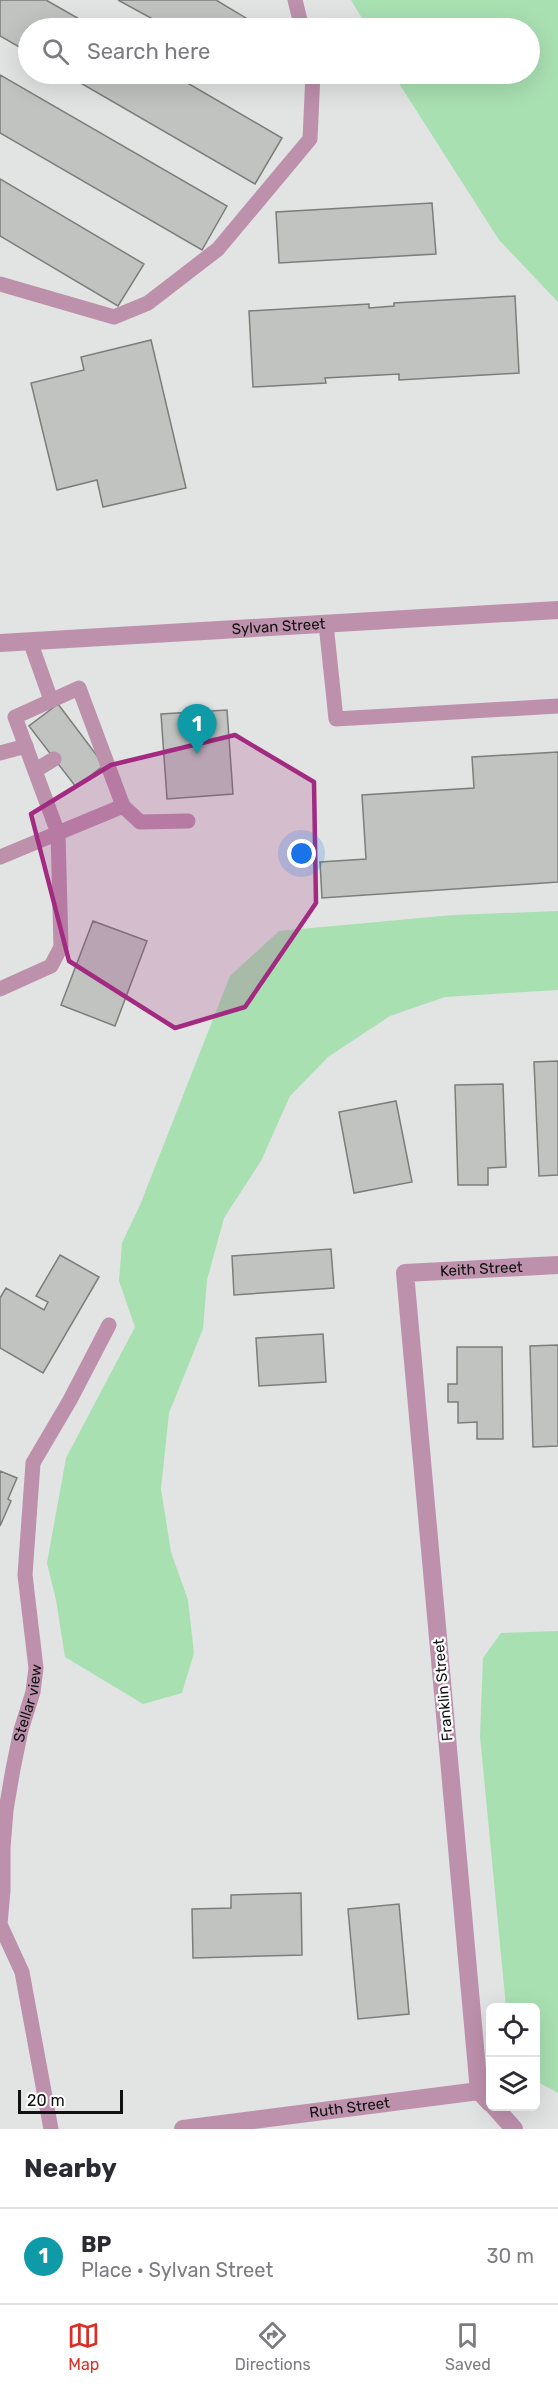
<!DOCTYPE html>
<html lang="en">
<head>
<meta charset="utf-8">
<style>
	:root { --surface:#fff; --page:#f7f7f7; --text:#2b2b33; --muted:#7c7c81; --line:#e1e1e2; --accent:#d93025 }
	body { margin:0; font-family:Rubik,sans-serif; background:var(--page); color:var(--text) }
	.controls { position:absolute; right:18px; bottom:18px; display:grid; overflow:hidden; border-radius:9px; box-shadow:0 6px 24px #0002 }
	.controls button { width:54px; height:54px; display:grid; place-items:center; padding:0; border:0; border-bottom:2px solid var(--line); background:var(--surface); color:var(--text); font:30px sans-serif }
	.scale { position:absolute; left:18px; bottom:15px; width:105px; box-sizing:border-box; padding-left:6px; border:3px solid #101110; border-top:0; font-size:16px; line-height:21px; white-space:nowrap; color:#101110; -webkit-text-stroke:4px #fff; paint-order:stroke }
	.you { position:absolute; left:302px; top:854px; width:21px; height:21px; margin:-15px; border:4px solid #fff; border-radius:50%; background:#1a73e8; box-shadow:0 0 0 9px #1a73e833 }
	.badge { display:grid; place-items:center; width:39px; height:39px; border-radius:50%; background:var(--accent); color:#fff; font-size:20px; font-weight:700 }
	.pin { position:absolute; translate:-50% -50px; filter:drop-shadow(0 2px 3px #0008) }
	.pin::after { content:''; position:absolute; top:32px; width:21px; height:18px; background:inherit; clip-path:polygon(0 0,100% 0,50% 100%) }
	.list { margin:0; padding:0; list-style:none }
	h2 { display:flex; justify-content:space-between; align-items:center; height:78px; margin:0; padding:0 24px; font-size:26px }
	h2 small { font-size:20px; font-weight:400; color:var(--muted) }
	.list li { display:grid; grid-template-columns:39px 1fr auto; gap:18px; align-items:center; box-sizing:border-box; height:96px; padding:0 24px; border-top:2px solid var(--line) }
	.list b { display:block; font-size:22px; white-space:nowrap }
	.list p { margin:0; font-size:20px; white-space:nowrap; color:var(--muted) }
	.list em { font-size:20px; font-style:normal; color:var(--muted) }
	.icon { flex:none; width:33px; height:33px; fill:none; stroke:currentColor; stroke-width:2; stroke-linecap:round; stroke-linejoin:round }
	.map { position:relative; flex:none; width:558px; height:2129px; overflow:hidden }
	.search { position:absolute; background:var(--surface); box-shadow:0 6px 24px #0002; left:18px; right:18px; top:18px; height:66px; display:flex; align-items:center; gap:15px; box-sizing:border-box; padding:0 21px; border-radius:33px; color:var(--muted); font-size:22px }
	.sheet { height:174px; background:var(--surface) }
	nav { display:flex; justify-content:space-around; align-items:center; box-sizing:border-box; height:84px; border-top:2px solid var(--line); background:var(--surface); font-size:16px; color:var(--muted) }
	nav a { display:grid; justify-items:center; gap:3px }
	nav .on { color:var(--accent) }
	.map>svg:first-child { display:block }
	.green { fill:#a9e0b2 }
	.building { fill:#c0c3c0; stroke:#7b7e7c; stroke-width:1.5 }
	.lines { fill:none; stroke-linecap:round; stroke-linejoin:round }
	.lane { stroke:#bd90ac; stroke-width:15 }
	.street { stroke:#bd90ac; stroke-width:18 }
	.marked { fill:#a22a81; fill-opacity:0.2; stroke:#a22a81; stroke-width:4.5; stroke-linejoin:round }
	.labels { text-anchor:middle; dominant-baseline:central; stroke-width:4.5; stroke-linejoin:round; paint-order:stroke }
	.street-label { font-size:15px; fill:#101110; stroke:#fff }
</style>
</head>
<body>
<div class="map">
<svg width="558" height="2129" viewBox="0 0 558 2129">
	<rect width="100%" height="100%" fill="#e1e4e2"/>
	<path class="green" d="M351,0H558V302L499,240L393,74H530V28H368Z
		M558,911V990L445,997L390,1016L328,1057L290,1096L261,1161L224,1218L207,1280L203,1329L169,1413L161,1489L171,1552L188,1600L194,1653L182,1693L143,1704L65,1657L56,1600L47,1563L66,1458L135,1327L119,1281L122,1243L140,1205L230,976L279,931L453,915Z
		M558,1631V2093L536,2081V2008L506,2007L480,1736L483,1658L501,1633Z"/>
	<path class="building" d="M0,0H46L95,28H28V52L0,36Z
		M118,0H216L261,27L169,28Z
		M65,74H172L282,138L255,184Z
		M0,75L227,206L202,250L0,133Z
		M0,179L144,264L118,306L0,236Z
		M432,203L436,254L279,263L276,212Z
		M515,296L519,373L399,380V374L325,378L326,383L253,387L249,311L369,304V308L394,306V303Z
		M151,340L186,488L103,507L97,480L57,490L31,383L84,370L81,357Z
		M58,704L104,765L76,787L29,726Z
		M227,710L233,794L167,799L161,714Z
		M558,752V882L322,898L320,862L366,859L362,795L474,788L472,757Z
		M93,921L147,941L115,1026L61,1005Z
		M558,1061V1175L539,1176L534,1062Z
		M503,1084L506,1167L488,1168V1185H458L455,1085Z
		M396,1101L412,1182L354,1193L339,1112Z
		M331,1249L334,1288L234,1295L232,1256Z
		M60,1255L99,1277L43,1373L0,1348V1298L6,1288L44,1310L48,1302L36,1296Z
		M323,1334L326,1382L259,1386L256,1338Z
		M558,1345V1446L533,1447L530,1346Z
		M457,1347H502L503,1439H477V1422L458,1423V1402H448V1384H457Z
		M0,1471L17,1478L8,1499L11,1501L0,1526Z
		M301,1893L302,1955L193,1958L192,1909L231,1908V1895Z
		M399,1904L409,2014L358,2019L348,1909Z"/>
	<g class="lines">
		<g class="lane">
			<path d="M295,0L302,28"/>
			<path d="M0,284L114,317L148,303L218,249L310,139L313,74"/>
			<path d="M326,624L336,719L558,706"/>
			<path d="M30,641L51,700"/>
			<path d="M0,753L26,746"/>
			<path d="M36,770L54,759"/>
			<path d="M123,806L140,822L188,821"/>
			<path d="M0,857L123,806L79,688L15,717L58,833L61,947L51,966L0,989"/>
			<path id="s1" d="M51,2129L22,1972L0,1924L3,1890V1848L6,1810L13,1769L21,1730L33,1692L36,1668L25,1575L33,1463L70,1400L109,1325"/>
		</g>
		<g class="street">
			<path id="s2" d="M0,643L558,610"/>
			<path id="s3" d="M490,2103L479,2091L405,1273L558,1265"/>
			<path d="M494,2106L514,2129"/>
			<path id="s4" d="M183,2129L479,2091"/>
		</g>
	</g>
	<path class="marked" d="M235,735L314,782L316,903L245,1007L175,1028L69,961L31,814L111,765Z"/>
	<g class="labels">
		<g class="street-label">
			<text stroke="none"><textPath href="#s2" startOffset="279">Sylvan Street</textPath></text>
			<text stroke="none"><textPath href="#s3" startOffset="914">Keith Street</textPath></text>
			<text transform="translate(443 1690) rotate(-95)">Franklin Street</text>
			<text stroke="none"><textPath href="#s1" startOffset="436">Stellar view</textPath></text>
			<text stroke="none"><textPath href="#s4" startOffset="168">Ruth Street</textPath></text>
		</g>
	</g>
</svg>
<div class="controls">
<button><svg class="icon" aria-label="locate" viewBox="0 0 24 24"><circle cx="12" cy="12" r="6"/><path d="M12 2v4M12 18v4M2 12h4M18 12h4"/></svg></button>
<button><svg class="icon" aria-label="layers" viewBox="0 0 24 24"><path d="M12 4l9 5-9 5-9-5zM3 14l9 5 9-5"/></svg></button>
</div>
<div class="scale">20 m</div>
<div class="you"></div>
<div class="pin badge" style="left:197px;top:754px;background:#0f9aa8">1</div>
<div class="search"><svg class="icon" aria-label="search" viewBox="0 0 24 24"><circle cx="10" cy="10" r="6"/><path d="M15 15l6 6"/></svg>Search here</div>
</div>
<section class="sheet">
<h2>Nearby<small></small></h2>
<ul class="list">
<li><span class="badge" style="background:#0f9aa8">1</span><div><b>BP</b><p>Place · Sylvan Street</p></div><em>30 m</em></li>
</ul>
</section>
<nav>
<a class="on"><svg class="icon" aria-label="map" viewBox="0 0 24 24"><path d="M3 6l6-2 6 2 6-2v14l-6 2-6-2-6 2zM9 4v14M15 6v14"/></svg>Map</a>
<a><svg class="icon" aria-label="directions" viewBox="0 0 24 24"><path d="M12 3l9 9-9 9-9-9zM9 14v-3h6M13 9l2 2-2 2"/></svg>Directions</a>
<a><svg class="icon" aria-label="saved" viewBox="0 0 24 24"><path d="M7 4h10v16l-5-4-5 4z"/></svg>Saved</a>
</nav>
</body>
</html>
